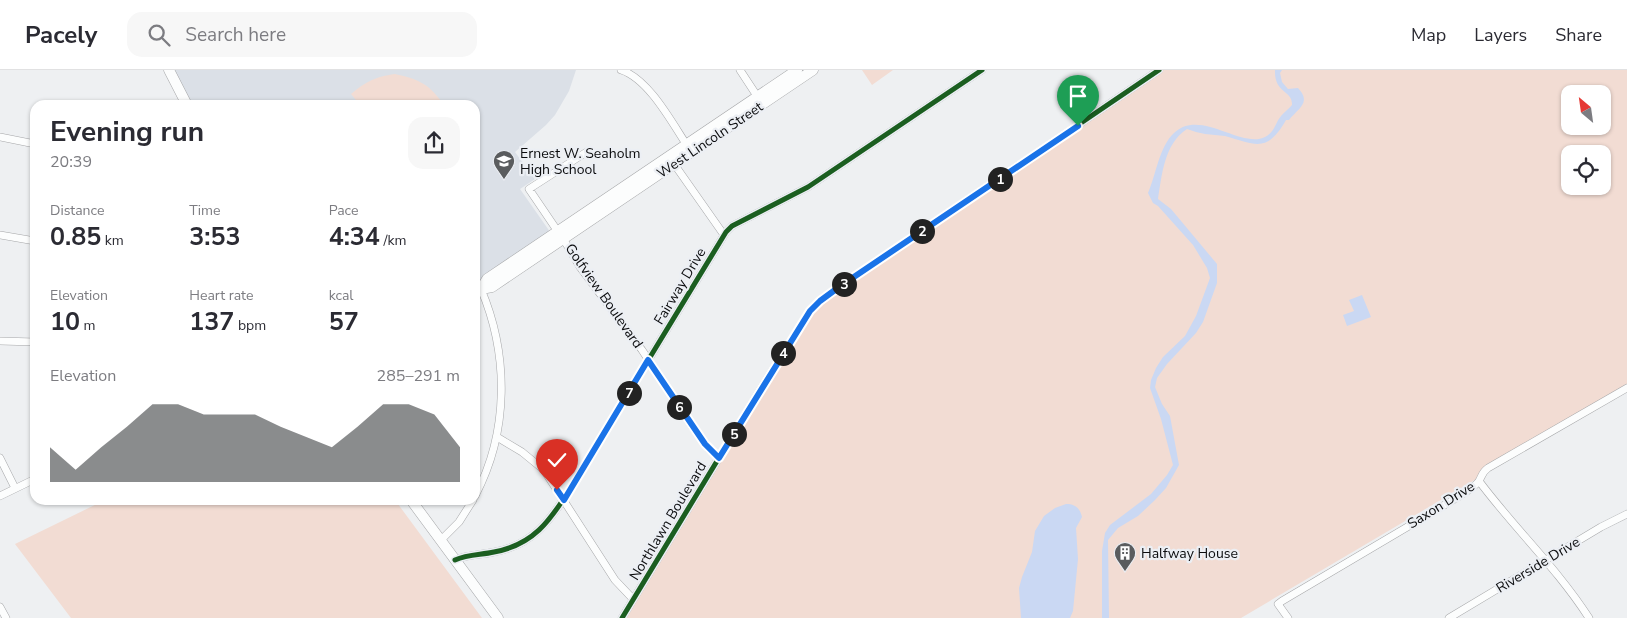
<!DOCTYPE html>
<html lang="en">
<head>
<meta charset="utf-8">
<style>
	:root { --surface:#fff; --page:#f7f7f7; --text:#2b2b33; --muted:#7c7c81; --line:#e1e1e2; --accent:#5a5c5e }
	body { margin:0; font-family:"Nunito Sans",sans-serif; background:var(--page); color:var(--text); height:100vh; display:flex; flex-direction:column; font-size:19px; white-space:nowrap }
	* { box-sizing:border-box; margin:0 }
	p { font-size:16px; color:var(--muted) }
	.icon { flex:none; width:28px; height:28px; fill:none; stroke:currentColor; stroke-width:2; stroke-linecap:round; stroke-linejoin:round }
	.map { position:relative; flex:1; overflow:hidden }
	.details { position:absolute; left:30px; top:30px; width:450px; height:405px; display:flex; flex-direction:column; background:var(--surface); border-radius:15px; box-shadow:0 1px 4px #0004 }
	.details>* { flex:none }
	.needle { width:32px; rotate:331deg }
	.buttons { position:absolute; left:1561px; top:15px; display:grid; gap:10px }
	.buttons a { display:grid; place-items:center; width:50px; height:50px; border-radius:10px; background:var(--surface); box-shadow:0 1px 4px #0004; font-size:25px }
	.pin { position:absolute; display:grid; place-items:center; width:42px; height:42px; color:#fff; margin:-51px -21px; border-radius:50% 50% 50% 0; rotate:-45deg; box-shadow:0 0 5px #0007 }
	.pin .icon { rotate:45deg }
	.km { position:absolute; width:25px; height:25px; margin:-12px; border-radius:50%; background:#222; color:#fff; font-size:14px; line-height:25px; text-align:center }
	.round { display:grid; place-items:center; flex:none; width:52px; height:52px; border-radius:15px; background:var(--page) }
	.summary { display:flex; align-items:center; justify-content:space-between; height:85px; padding:0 20px }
	h1 { font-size:28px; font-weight:700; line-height:38px }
	.metrics { display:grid; grid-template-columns:repeat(3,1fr); gap:8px; height:85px; padding:5px 20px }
	.metrics div { display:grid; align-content:center }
	.metrics b { font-size:25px; font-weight:700 }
	.metrics small { font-size:14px; font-weight:400 }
	.metrics p { font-size:14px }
	.chart { height:140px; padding:10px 20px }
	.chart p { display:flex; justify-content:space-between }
	.chart svg { width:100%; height:90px; margin-top:5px; fill:var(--accent); opacity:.7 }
	header { display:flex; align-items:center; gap:30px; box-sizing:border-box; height:70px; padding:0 25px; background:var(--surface); border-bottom:1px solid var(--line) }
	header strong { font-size:24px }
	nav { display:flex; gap:28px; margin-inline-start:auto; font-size:18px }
	.search { width:350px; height:45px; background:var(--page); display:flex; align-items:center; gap:12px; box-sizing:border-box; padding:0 18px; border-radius:15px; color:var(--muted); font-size:19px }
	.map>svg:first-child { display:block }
	.built { fill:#dbe0e7 }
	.green { fill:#f2dcd3; fill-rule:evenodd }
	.water { fill:#cad8f3 }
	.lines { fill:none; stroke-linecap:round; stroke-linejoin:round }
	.street-casing { stroke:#a5a6a8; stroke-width:8 }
	.secondary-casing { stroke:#a5a6a8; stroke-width:11 }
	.street { stroke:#fcfdfd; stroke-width:7 }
	.secondary { stroke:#fcfdfd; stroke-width:10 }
	.cycleway-casing { stroke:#eceff4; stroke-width:8 }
	.cycleway { stroke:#1b5e20; stroke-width:5 }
	.route-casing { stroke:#fff; stroke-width:10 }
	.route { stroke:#1a73e8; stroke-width:6 }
	.labels { text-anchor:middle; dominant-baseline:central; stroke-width:4.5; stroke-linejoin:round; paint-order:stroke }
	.street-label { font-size:14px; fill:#0b0c0e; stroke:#eceff4 }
	.poi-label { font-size:14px; fill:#0b0c0e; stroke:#eceff4; text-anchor:start }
</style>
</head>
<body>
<header>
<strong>Pacely</strong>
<div class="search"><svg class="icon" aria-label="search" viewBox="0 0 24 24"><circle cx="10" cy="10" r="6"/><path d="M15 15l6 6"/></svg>Search here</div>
<nav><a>Map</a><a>Layers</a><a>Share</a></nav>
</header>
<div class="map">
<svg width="1627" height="548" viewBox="0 0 1627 548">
	<rect width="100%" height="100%" fill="#eef0f2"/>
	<path class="built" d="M168,0H576L569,21L555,45L546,55L515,82L535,109L520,119L555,169L475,223V35H186Z"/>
	<path class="green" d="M862,0H893L872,15Z
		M1155,0H1627V320L1241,548H621L811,236ZM1570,24H1602V56H1570ZM1570,84H1602V116H1570Z
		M395,4C417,9 428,13 441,31L437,35H360L351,24C367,11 375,7 395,4Z
		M105,430H395L482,548H71L15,474Z"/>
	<path class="water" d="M1275,0H1282L1280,3L1282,12L1288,19L1298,18C1312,33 1298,38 1289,50H1286C1267,83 1257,75 1225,66C1218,65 1212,65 1205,64C1199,63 1193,61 1187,59C1164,74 1162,105 1158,129L1171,139L1217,194V213L1203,252L1196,263L1167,294L1157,308L1155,317L1162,334L1170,346L1179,395L1166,418L1155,430L1138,446L1118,458L1108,470L1109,548H1102V481L1105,463L1110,455L1151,424L1167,405L1173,395L1161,349L1150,318L1151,310L1156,298L1163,287L1185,266L1196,246L1210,208L1207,198L1193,175L1158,136L1153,133L1148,123C1156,105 1159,77 1174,63C1200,38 1241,79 1265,67C1275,62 1275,53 1281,46C1284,42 1289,39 1292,35C1293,20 1274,24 1275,0Z
		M1362,225L1371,247L1347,256L1343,245L1354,241L1349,230Z
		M1066,434C1075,434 1080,438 1082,447L1076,458L1078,489L1073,541L1070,548H1021L1019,518L1022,507L1032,482L1035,461L1044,446L1055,438Z"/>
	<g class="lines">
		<g class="street-casing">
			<path id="street" d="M621,0C649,9 672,53 688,77
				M740,0L759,29
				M0,67L35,74
				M588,81L529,119L567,175L580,197L642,280L692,356L709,379L719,388
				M672,91L724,165
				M0,165L35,171
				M0,271L35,272
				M497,367L522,382L544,400L615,510L633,529
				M0,388L15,418
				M1479,411C1514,458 1557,498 1589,548
				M0,426L35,409
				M475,426C509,362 509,285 481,219
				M441,470L459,452L473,430
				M455,490C468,484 481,485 494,482C533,475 550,451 570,419L726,162L732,156L808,117L982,0
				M0,537L6,548
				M622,548L760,320L810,241L820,231L839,217L1159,0
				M1288,548L1278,534L1282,531L1458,427C1465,422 1474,418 1479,411C1482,406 1482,402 1488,398L1627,318
				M1449,548L1601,457L1627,444"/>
		</g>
		<g class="secondary-casing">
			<path id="secondary" d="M169,0L187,35
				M481,219L487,209L797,0
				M475,223L481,219L492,217L813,0
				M411,430L498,548"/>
		</g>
		<use href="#street" class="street"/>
		<use href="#secondary" class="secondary"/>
		<g class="cycleway-casing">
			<path id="cycleway" d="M455,490C468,484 481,485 494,482C533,475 550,451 570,419L726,162L732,156L808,117L982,0
				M622,548L760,320L810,241L820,231L839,217L1159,0"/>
		</g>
		<use href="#cycleway" class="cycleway"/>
	</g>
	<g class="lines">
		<g class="route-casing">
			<path id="route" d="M557,420L564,430L648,290L705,374L719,388L810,241L820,231L839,217L1078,56"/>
		</g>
		<use href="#route" class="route"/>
	</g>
	<defs>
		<g id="school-pin" transform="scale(1.125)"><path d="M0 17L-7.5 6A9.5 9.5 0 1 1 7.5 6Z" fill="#5a5c5e" stroke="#eceff4"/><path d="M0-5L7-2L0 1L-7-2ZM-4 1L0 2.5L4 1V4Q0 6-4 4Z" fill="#fff"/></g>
		<g id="building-pin" transform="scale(1.125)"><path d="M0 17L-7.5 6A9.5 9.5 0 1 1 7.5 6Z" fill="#5a5c5e" stroke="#eceff4"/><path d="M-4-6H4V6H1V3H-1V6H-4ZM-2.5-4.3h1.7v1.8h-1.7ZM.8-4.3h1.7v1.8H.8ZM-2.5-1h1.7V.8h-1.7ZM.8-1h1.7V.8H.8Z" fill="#fff"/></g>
	</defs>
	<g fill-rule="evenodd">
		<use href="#school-pin" x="504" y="91"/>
		<use href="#building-pin" x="1125" y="483"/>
	</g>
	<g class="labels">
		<g class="street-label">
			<text transform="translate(710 70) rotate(-34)">West Lincoln Street</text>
			<text transform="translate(680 216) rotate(-59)">Fairway Drive</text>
			<text transform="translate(604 226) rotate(55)">Golfview Boulevard</text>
			<text transform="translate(1441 435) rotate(-32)">Saxon Drive</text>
			<text transform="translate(668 451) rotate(-59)">Northlawn Boulevard</text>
			<text transform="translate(1538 495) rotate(-31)">Riverside Drive</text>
		</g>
		<g class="poi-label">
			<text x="520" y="83">Ernest W. Seaholm<tspan x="520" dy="16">High School</tspan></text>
			<text x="1141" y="483">Halfway House</text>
		</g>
	</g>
</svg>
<div class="buttons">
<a><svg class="needle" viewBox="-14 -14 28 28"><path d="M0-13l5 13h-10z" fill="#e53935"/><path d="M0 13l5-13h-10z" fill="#7c7c81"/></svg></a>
<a><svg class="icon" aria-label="locate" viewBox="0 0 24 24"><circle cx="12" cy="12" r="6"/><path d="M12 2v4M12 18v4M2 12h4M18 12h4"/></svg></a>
</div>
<div class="pin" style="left:1078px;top:56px;background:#1e9e55"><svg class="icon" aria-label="arrive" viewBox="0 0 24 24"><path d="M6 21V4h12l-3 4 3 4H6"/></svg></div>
<div class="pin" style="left:557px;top:420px;background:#d93025"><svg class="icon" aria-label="check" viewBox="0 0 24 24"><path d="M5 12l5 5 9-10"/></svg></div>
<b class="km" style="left:1000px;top:109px">1</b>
<b class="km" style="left:922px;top:161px">2</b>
<b class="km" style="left:844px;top:214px">3</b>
<b class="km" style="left:783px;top:283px">4</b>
<b class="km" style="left:734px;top:364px">5</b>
<b class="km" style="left:679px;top:337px">6</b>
<b class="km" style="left:629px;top:323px">7</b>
<section class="details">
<div class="summary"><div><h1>Evening run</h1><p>20:39</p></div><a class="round"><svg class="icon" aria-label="share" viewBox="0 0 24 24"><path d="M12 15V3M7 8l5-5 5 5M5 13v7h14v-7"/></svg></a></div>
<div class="metrics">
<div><p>Distance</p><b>0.85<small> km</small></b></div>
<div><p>Time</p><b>3:53</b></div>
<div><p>Pace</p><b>4:34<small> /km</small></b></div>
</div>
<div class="metrics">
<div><p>Elevation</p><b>10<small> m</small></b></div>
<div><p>Heart rate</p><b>137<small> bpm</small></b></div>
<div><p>kcal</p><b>57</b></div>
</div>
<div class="chart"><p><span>Elevation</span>285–291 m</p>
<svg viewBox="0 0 160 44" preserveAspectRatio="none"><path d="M0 44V27L10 38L20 27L30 17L40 6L50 6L60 11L70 11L80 11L90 17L100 22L110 27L120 17L130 6L140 6L150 11L160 27V44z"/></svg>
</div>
</section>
</div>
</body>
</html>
